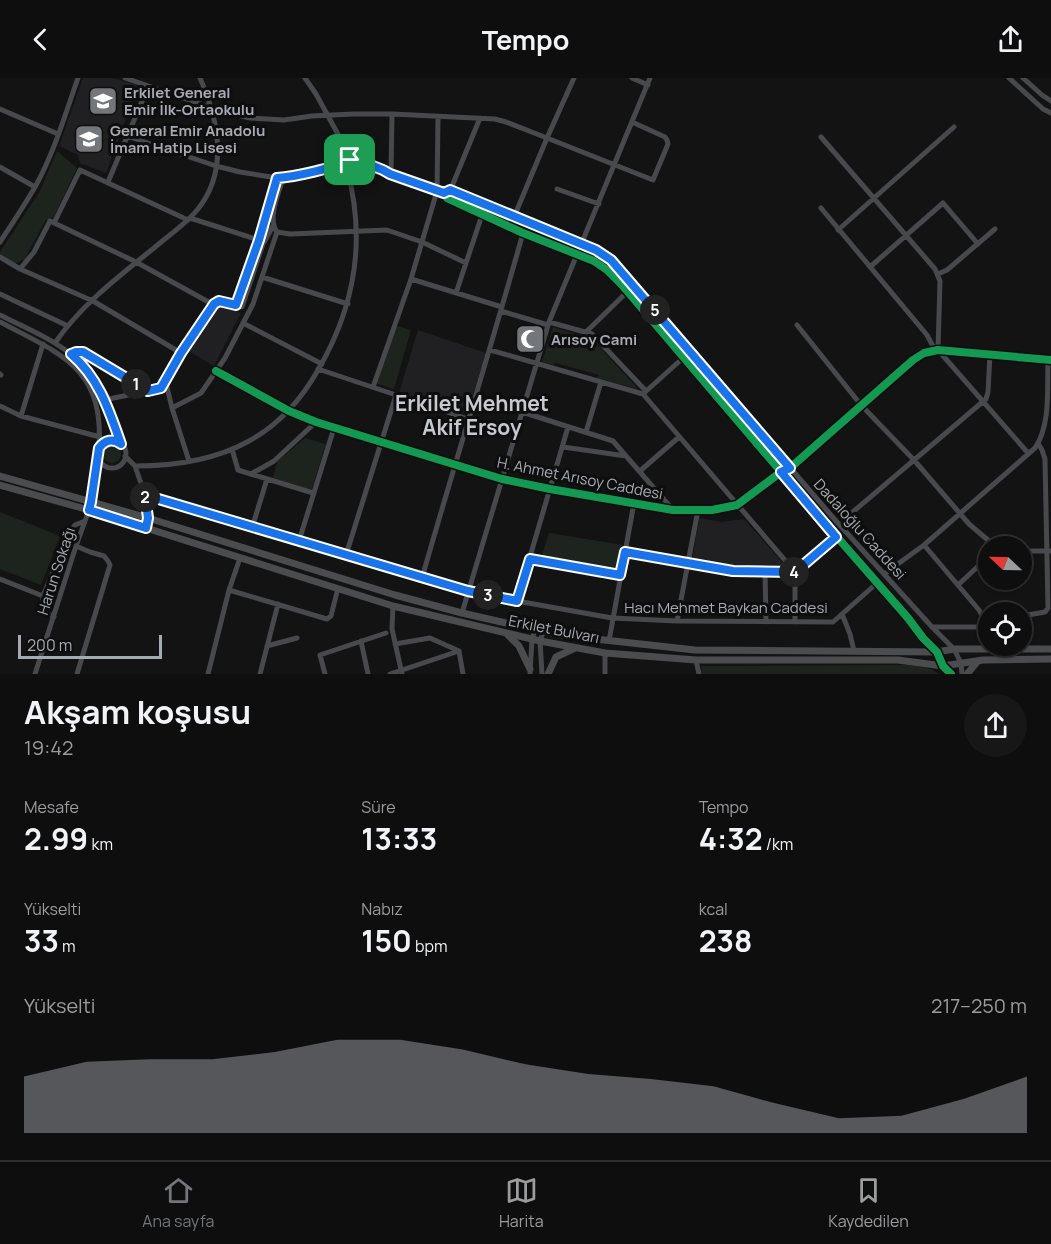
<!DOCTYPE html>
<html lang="tr">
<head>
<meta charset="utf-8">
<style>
	:root { --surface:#0e0e0f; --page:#171718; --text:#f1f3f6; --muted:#9b9c9e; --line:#2e2e2f; --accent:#73767b }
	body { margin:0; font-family:Manrope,sans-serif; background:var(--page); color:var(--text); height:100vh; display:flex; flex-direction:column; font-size:22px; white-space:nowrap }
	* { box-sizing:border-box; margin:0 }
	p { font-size:20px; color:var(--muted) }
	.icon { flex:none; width:33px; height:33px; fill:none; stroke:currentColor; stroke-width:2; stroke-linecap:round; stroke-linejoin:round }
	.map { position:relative; height:596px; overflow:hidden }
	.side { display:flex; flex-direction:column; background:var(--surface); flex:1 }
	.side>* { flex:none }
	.needle { width:39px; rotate:292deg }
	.buttons { position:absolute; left:978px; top:458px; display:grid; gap:12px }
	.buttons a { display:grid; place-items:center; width:54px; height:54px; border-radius:50%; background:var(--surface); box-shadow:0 2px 4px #0004,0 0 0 2px var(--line); font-size:30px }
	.scale { position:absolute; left:18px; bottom:15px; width:144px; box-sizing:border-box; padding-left:6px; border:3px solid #a6abb3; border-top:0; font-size:16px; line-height:21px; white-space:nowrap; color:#a6abb3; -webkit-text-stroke:4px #0e0e0f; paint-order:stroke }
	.pin { position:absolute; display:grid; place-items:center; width:51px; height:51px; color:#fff; margin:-26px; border-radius:12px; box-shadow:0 3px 9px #0006 }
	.km { position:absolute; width:30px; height:30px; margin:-15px; border-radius:50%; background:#222; color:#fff; font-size:16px; line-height:30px; text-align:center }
	.round { display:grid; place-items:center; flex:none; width:63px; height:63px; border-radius:32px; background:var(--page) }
	.head { display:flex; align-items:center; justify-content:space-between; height:102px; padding:0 24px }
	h1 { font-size:33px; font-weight:700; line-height:45px }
	.stats { display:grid; grid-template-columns:repeat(3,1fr); gap:9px; height:102px; padding:6px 24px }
	.stats div { display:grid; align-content:center }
	.stats b { font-size:30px; font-weight:700 }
	.stats small { font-size:16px; font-weight:400 }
	.stats p { font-size:16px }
	.chart { height:168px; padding:12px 24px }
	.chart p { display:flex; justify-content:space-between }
	.chart svg { width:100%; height:108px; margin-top:6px; fill:var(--accent); opacity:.7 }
	header { display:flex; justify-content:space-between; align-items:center; height:78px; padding:0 24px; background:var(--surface); font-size:27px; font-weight:700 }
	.menu { display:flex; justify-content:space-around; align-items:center; height:84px; border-top:2px solid var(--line); background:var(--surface); font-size:16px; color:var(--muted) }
	.menu a { display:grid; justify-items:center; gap:3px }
	.menu .current { color:var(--accent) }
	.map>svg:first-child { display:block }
	.built { fill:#202022 }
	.green { fill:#1d241e }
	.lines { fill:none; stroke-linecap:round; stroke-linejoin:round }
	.minor { stroke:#48494c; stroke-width:5 }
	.major { stroke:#4b4c4e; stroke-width:7 }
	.cycleway-casing { stroke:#0e0e0f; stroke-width:11 }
	.cycleway { stroke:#139951; stroke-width:8 }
	.route-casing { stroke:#fff; stroke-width:12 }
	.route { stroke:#1a73e8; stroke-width:8 }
	.labels { text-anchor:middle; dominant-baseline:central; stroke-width:6; stroke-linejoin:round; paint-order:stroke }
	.poi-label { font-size:15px; font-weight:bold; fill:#a6abb3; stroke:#0e0e0f; text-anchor:start }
	.street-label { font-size:15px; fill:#a6abb3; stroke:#0e0e0f }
	.district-label { font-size:21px; font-weight:bold; fill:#c6c9d0; stroke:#0e0e0f }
</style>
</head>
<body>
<header><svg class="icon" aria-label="back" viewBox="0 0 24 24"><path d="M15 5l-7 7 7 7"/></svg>Tempo<svg class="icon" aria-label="share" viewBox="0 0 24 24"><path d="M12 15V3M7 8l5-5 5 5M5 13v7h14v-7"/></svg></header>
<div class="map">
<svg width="1051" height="596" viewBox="0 0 1051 596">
	<rect width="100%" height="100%" fill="#131314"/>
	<path class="built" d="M83,0H112L135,6L137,9L106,95L80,85L78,77L59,68Z
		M216,225L241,235L214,288L188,273Z
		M418,252L486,275L467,336L399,315Z
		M699,440L721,444L744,441L784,486L782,490H731L692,483Z"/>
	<path class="green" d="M57,73L77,90L54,139L45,143L25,181L14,186L0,177V174L40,113Z
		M393,247L411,252L394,311L375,305Z
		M553,249L592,261L638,311L597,300L599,297L556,285L553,287L542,284Z
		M305,360L326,366L311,413L273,400L277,384Z
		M103 376a9 9 0 1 1 18 0a9 9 0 1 1-18 0Z
		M0,434L60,458L41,507L0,491Z
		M549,455L623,467L619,491L542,477Z
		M906,587C917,588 930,588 938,596H702L701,588Z"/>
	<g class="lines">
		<path class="minor" d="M125,0L221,33L250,40L284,42L312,38L353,36H392L391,96
			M305,0L316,16L352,82
			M632,0L648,7
			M1009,0L1043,31L1051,35
			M1023,0L1042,17L1051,23
			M0,31L58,56
			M392,36L495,41L506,44L547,60L574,0
			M127,58L216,88L240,94L271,99H289L346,85
			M821,59L935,191L940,203L938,272L1028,375
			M340,62L343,77L346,84
			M354,83H358L383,92L391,96L444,115L447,120L523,155L594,183L607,192L622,207L823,443L908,540L923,560L937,574L943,588L951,596
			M0,89L35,109
			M329,90H347
			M354,91L370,92L382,95
			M108,104L148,9
			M557,111L599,126
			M450,113L480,40
			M444,115L450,113L595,172L605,178L616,187L836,443L932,549L954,571L961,585L962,596
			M821,130L927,257L935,272
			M514,139L547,60L653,102L668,66L667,62L665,59L632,44
			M190,140L259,162
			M54,145L80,92L188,142
			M838,152L954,49
			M277,154L290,156L387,152L422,164L466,185
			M0,164C12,146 24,128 35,109C54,75 65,37 78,0
			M0,179L20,191L93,223L181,275
			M870,189L943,125L978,166
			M20,191L34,174L50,143L136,184L214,227L181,275L161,310
			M938,196L947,192L995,151
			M262,199L348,226
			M411,201L502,229
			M456,215L482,137
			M0,216L68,248
			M214,227L219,223L240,228
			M236,227L259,162L277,100
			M242,229L263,166L273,148
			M501,233L548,247
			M0,237C31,253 67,266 89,294C104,315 112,342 121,366
			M0,244C62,277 104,289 99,370
			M549,244L592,256L646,313
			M243,245L322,286
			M797,247L861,327L914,382L969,446L995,468
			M586,254L627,214
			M55,265C80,228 119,198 154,170C169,157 186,146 198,131C229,92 218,41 200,0
			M490,272L643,316L795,494V544
			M71,276L76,274H83L148,313
			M318,291L468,341
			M216,293L289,333L316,344L502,401L550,411L673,432H712L737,427L781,394L790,390L913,282L924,275L938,272L1051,282
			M0,296L1,297
			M373,309L411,201L437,113L438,39
			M644,315L683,280
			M104,322L167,309L172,330L189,383
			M0,328L21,338L100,359
			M172,330L201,315L225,280L253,226L277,154C267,140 279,115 283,100
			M522,334L613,363L673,432
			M21,338L43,266
			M586,354L601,304
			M98 376a14 14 0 1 1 28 0a14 14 0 1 1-28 0Z
			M563,369L626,378
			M232,371L238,392L313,415
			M125,378L135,388L145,417L148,440
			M135,388C174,388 215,382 249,363C280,346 301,322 318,292C355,229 366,161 347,91
			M640,393L679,359
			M251,396L274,383L316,344
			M827,415L892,490
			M145,417L468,513L517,523L612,540L677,543L833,544L877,505
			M91,424L98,379
			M848,438L986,321L988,314L990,276
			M252,450L267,401
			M299,463L334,350
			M924,467L979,532L986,544L977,549H932
			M76,468L90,474L104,478L108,483L110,487L77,596
			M1022,473H1051
			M625,474L733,493L795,494L836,459
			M346,477L396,317
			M530,481L620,497
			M765,494L766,544
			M884,496L924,467L1035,370C1051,347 1047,309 1048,282
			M422,500C455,384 491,270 523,155
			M0,501L43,518C42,529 44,534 54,539
			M958,507L988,479
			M229,512L327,541L331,538L338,510
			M43,518L70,453L75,447L85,443
			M517,523L568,349
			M393,528L392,551L402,596
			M462,535L549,244L650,0
			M842,536L850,556L854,573
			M1022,538L1045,534L1048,530L1045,381L1042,372L1038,365
			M677,543L698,432
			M361,563L368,596
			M609,563L634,425
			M395,566L430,560L459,573
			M267,568L297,560
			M459,573L463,596
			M605,575V596
			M696,582L699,596
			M35,596L76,468L89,432
			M208,596L229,512L240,480
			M260,596L278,526
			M325,596L320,577L386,555
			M390,596L459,573
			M530,596L532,561L535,552
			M542,596L540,563L543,554"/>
		<path class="major" d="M0,398L148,440L395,517L462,535L559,557L695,572L937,574L954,571H1051
			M0,407L89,432L393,528L540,563L605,575L696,582H898L943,588L983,582L1051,581
			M508,557L519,568L530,591
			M548,596L556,579L575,570
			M967,596L978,583"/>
		<g class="cycleway-casing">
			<path id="cycleway" d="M354,83H358L383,92L391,96L444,115L447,120L523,155L594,183L607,192L622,207L823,443L908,540L923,560L937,574L943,588L951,596
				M216,293L289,333L316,344L502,401L550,411L673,432H712L737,427L781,394L790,390L913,282L924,275L938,272L1051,282"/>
		</g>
		<use href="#cycleway" class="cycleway"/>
	</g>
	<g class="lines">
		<g class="route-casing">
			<path id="route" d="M349,82H358L383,92L390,96L444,115L450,112L596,172L611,182L790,390L781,394L836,459L795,494L733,493L625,474L620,497L530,481L517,523L468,513L145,417L148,440L146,450L89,432L91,424L99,370C105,362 113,360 121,366C109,332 99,300 71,276L76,274H83L148,313L161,310L181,275L214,226L219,223L236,227L259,162L277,100C294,99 335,90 349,82Z"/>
		</g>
		<use href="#route" class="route"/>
	</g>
	<defs>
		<g id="school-square" transform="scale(1.5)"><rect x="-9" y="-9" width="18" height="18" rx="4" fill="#73767b" stroke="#0e0e0f"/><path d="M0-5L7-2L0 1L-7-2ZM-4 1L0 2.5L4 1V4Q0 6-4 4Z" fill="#fff"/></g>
		<g id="mosque-square" transform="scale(1.5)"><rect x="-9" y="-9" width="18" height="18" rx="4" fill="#73767b" stroke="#0e0e0f"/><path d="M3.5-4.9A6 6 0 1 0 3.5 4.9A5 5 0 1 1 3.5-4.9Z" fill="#fff"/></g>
	</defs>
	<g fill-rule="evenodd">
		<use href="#school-square" x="103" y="23"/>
		<use href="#school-square" x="89" y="61"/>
		<use href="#mosque-square" x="530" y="261"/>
	</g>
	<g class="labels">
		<g class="poi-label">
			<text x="124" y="14">Erkilet General<tspan x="124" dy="17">Emir İlk-Ortaokulu</tspan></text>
			<text x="110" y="52">General Emir Anadolu<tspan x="110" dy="17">İmam Hatip Lisesi</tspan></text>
			<text x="551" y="261">Arısoy Cami</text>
		</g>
		<g class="street-label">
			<text transform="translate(580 400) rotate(11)">H. Ahmet Arısoy Caddesi</text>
			<text transform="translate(860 451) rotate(48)">Dadaloğlu Caddesi</text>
			<text transform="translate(56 493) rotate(-72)">Harun Sokağı</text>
			<text x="726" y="529">Hacı Mehmet Baykan Caddesi</text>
			<text transform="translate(554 551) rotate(11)">Erkilet Bulvarı</text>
		</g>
		<g class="district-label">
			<text x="472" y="325">Erkilet Mehmet<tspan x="472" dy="24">Akif Ersoy</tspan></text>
		</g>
	</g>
</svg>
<div class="buttons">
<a><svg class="needle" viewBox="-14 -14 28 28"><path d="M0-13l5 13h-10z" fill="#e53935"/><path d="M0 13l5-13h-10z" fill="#9b9c9e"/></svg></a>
<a><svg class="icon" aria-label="locate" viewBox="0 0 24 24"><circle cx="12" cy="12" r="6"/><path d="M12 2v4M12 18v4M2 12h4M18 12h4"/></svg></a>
</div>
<div class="scale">200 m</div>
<div class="pin" style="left:350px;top:82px;background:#1e9e55"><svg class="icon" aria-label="arrive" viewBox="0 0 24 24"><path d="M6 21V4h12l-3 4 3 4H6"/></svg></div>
<b class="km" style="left:136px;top:306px">1</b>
<b class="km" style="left:145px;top:419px">2</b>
<b class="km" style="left:488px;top:517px">3</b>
<b class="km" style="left:794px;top:494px">4</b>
<b class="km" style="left:655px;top:232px">5</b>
</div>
<section class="side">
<div class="head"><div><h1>Akşam koşusu</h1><p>19:42</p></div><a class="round"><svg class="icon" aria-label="share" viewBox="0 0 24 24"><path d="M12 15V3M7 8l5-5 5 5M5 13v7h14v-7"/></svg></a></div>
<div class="stats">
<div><p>Mesafe</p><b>2.99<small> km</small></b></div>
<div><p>Süre</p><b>13:33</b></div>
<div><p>Tempo</p><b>4:32<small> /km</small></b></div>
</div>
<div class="stats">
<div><p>Yükselti</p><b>33<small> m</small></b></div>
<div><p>Nabız</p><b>150<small> bpm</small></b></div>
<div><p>kcal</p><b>238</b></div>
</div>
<div class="chart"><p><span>Yükselti</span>217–250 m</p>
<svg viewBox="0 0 160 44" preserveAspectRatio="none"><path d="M0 44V21L10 15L20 14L30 14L40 11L50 6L60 6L70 10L80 16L90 20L100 22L110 25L120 32L130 38L140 37L150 30L160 21V44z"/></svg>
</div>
</section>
<nav class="menu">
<a class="current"><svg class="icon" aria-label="home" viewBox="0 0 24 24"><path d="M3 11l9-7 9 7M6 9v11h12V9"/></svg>Ana sayfa</a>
<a><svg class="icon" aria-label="map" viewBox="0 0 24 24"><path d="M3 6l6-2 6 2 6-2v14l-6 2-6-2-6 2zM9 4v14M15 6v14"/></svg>Harita</a>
<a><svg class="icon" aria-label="saved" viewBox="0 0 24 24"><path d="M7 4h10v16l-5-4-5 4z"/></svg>Kaydedilen</a>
</nav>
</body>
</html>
